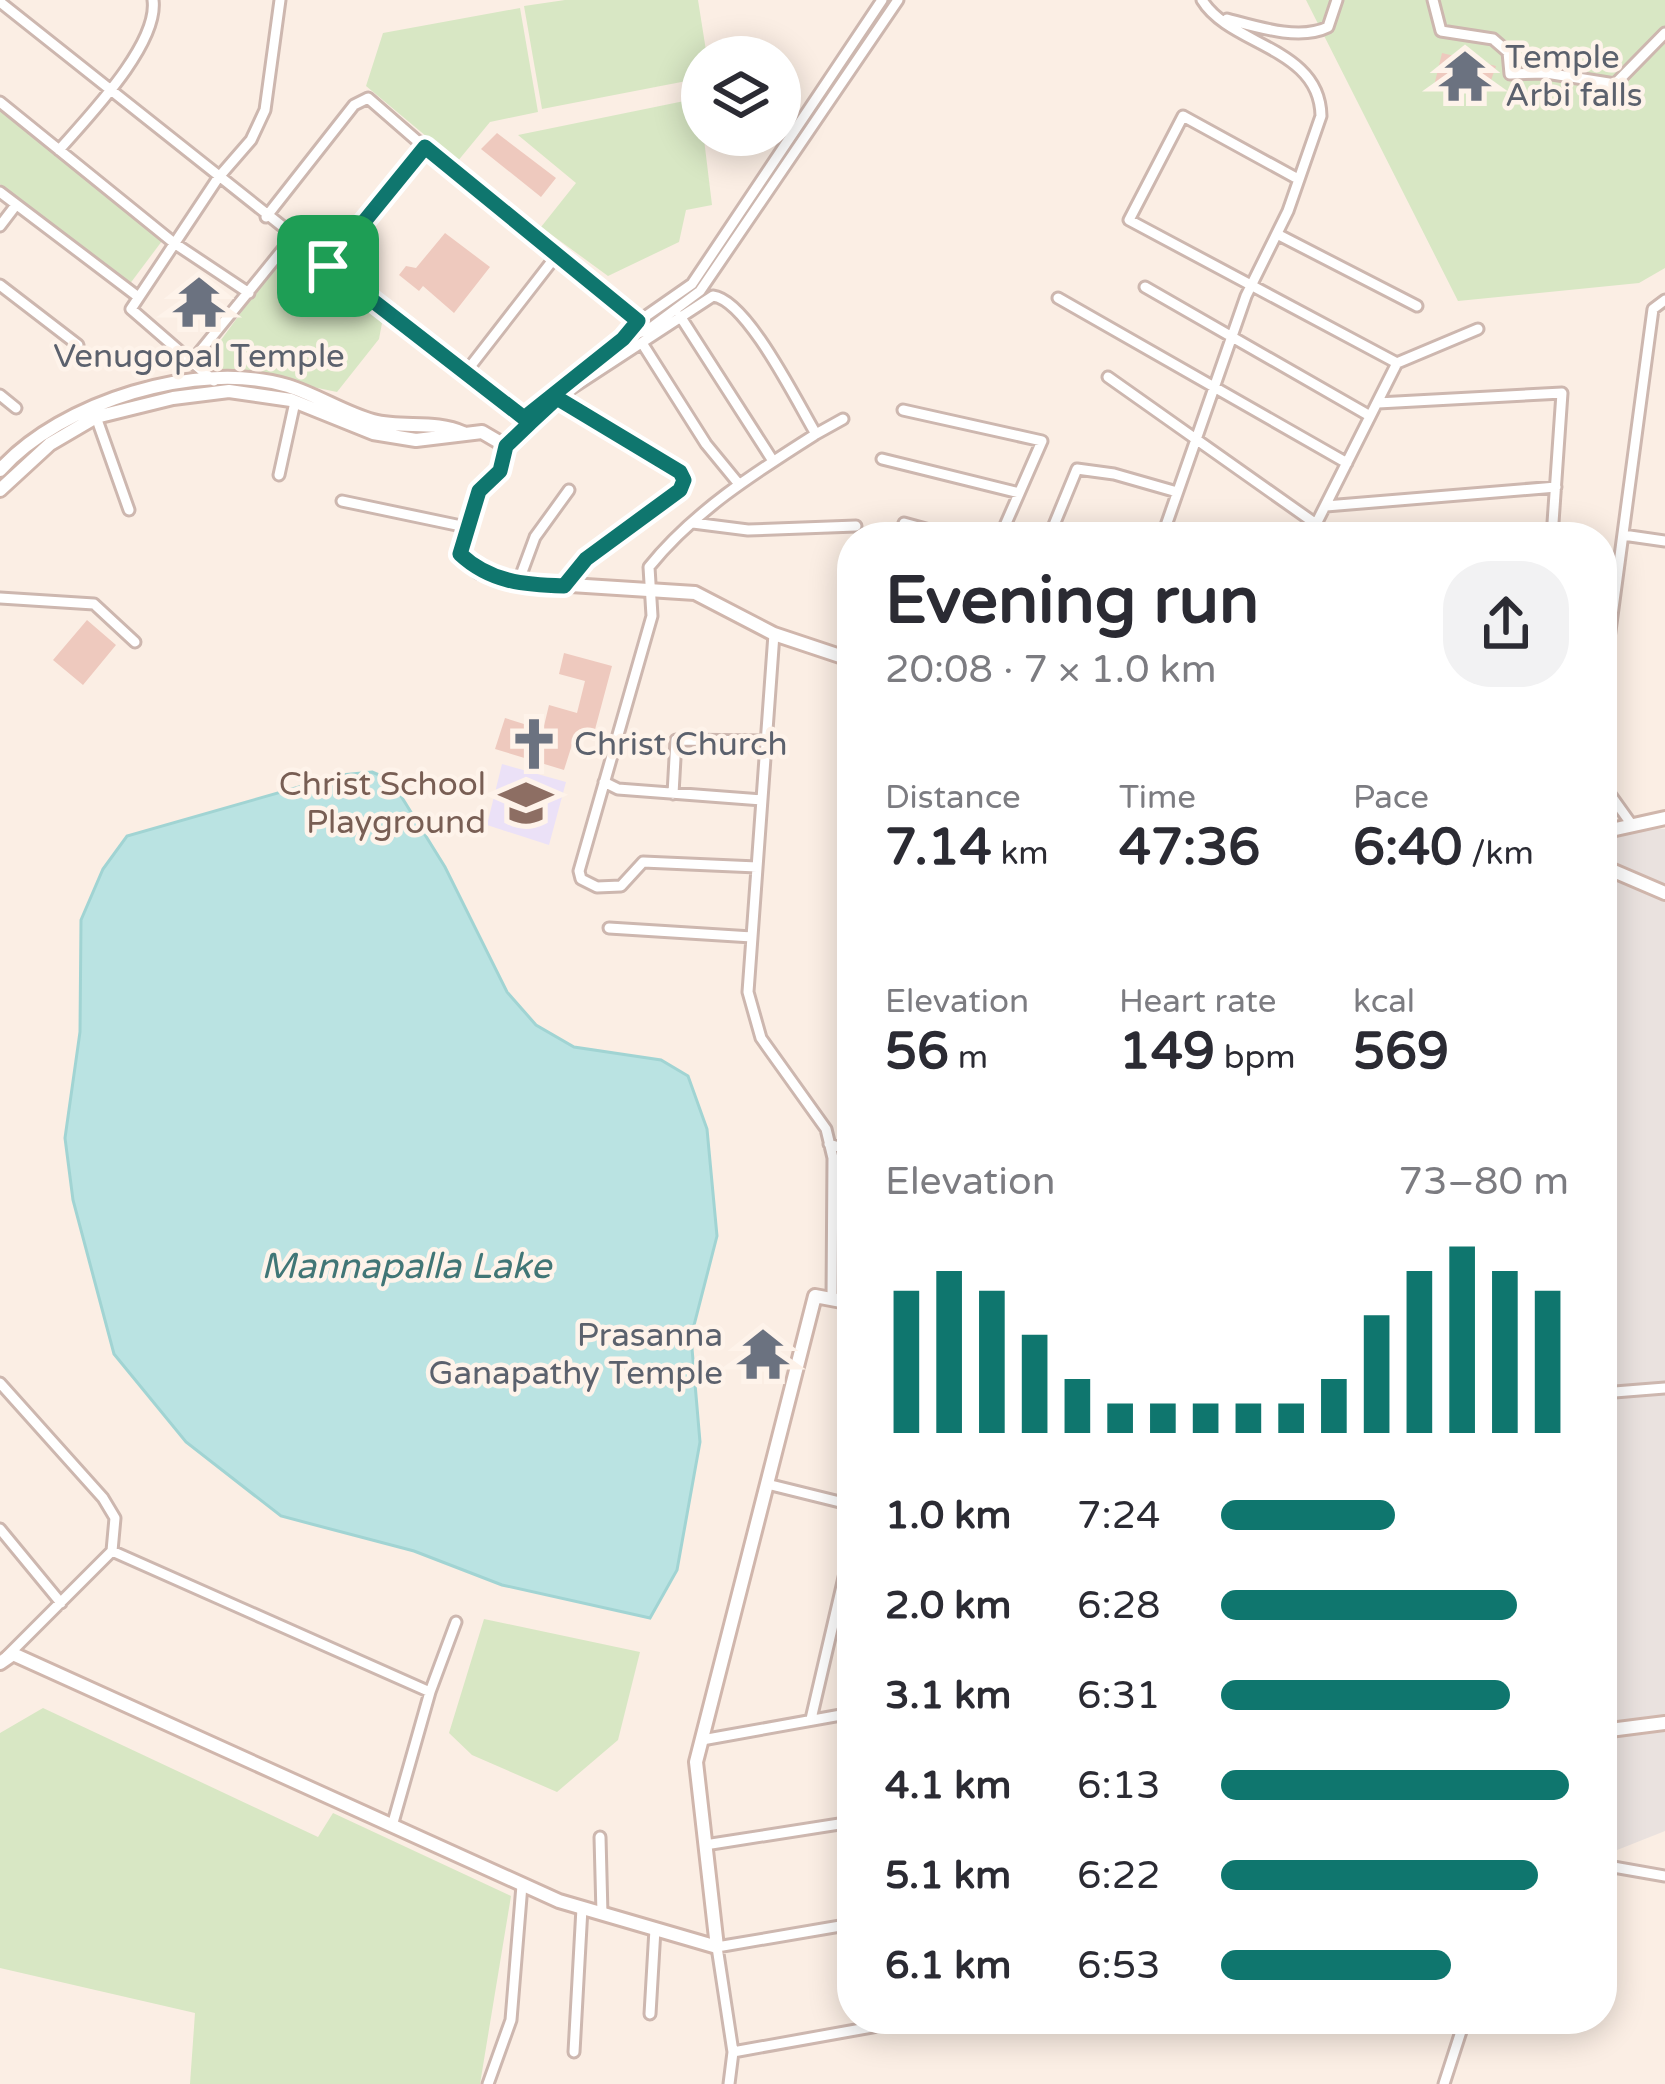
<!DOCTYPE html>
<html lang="en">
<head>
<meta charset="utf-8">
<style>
	:root { --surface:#fff; --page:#f2f2f3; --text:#2b2b33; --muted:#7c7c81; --accent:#0f766e }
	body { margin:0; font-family:"Varela Round",sans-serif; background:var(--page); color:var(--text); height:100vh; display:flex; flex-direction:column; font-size:45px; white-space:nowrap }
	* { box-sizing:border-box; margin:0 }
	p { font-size:39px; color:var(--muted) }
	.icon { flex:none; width:66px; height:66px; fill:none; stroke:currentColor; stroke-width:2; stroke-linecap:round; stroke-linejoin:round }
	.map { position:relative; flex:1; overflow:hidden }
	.drawer { position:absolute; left:837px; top:522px; width:780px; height:1512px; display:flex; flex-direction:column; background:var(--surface); border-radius:48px; box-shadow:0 6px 30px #0003 }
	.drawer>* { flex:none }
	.tools { position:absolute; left:681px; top:36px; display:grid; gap:24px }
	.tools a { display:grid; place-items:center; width:120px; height:120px; border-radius:50%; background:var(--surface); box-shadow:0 6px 30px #0003; font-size:60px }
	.pin { position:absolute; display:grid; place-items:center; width:102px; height:102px; color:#fff; margin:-51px; border-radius:24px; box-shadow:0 6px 18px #0006 }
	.round { display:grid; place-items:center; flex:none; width:126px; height:126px; border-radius:48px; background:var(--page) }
	.summary { display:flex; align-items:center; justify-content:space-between; height:204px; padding:0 48px }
	h1 { font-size:66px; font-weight:700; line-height:90px }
	.figures { display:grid; grid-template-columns:repeat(3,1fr); gap:18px; height:204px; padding:12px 48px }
	.figures div { display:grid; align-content:center }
	.figures b { font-size:51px; font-weight:700 }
	.figures small { font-size:33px; font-weight:400 }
	.figures p { font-size:33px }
	.chart { height:336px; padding:24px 48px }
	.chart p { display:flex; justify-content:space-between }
	.chart svg { width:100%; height:216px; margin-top:12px; stroke:var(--accent); stroke-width:6 }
	ul { padding:0 48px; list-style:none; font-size:39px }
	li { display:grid; grid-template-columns:192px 144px 1fr; align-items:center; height:90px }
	li i { height:30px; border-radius:15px; background:var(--accent) }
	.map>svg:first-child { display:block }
	.industrial { fill:#eae2df }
	.education { fill:#ebe1f7 }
	.green { fill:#d8e7c4 }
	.water { fill:#bae3e2; stroke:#a1d4d3; stroke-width:3 }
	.building { fill:#eec9be }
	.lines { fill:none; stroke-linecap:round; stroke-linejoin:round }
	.street-casing { stroke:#cdb7af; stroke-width:15 }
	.secondary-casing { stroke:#d0b6ac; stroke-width:18 }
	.street { stroke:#fff; stroke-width:9 }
	.secondary { stroke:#fff; stroke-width:12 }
	.route-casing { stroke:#fff; stroke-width:24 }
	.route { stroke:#0f766e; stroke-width:15 }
	.labels { text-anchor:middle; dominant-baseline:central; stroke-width:9; stroke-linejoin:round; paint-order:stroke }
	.worship-label { font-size:33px; fill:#5b616d; stroke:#fef3ea; text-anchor:start }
	.education-label { font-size:33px; fill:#785e54; stroke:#fef3ea; text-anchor:end }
	.water-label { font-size:36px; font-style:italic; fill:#417676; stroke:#fef3ea }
</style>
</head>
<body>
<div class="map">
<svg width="1665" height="2084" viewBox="0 0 1665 2084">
	<rect width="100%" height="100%" fill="#fbeee4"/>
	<path class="industrial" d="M1602,823L1665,829V1831L1602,1856Z"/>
	<path class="education" d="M502,764L566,782L549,845L487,825Z"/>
	<path class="green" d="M565,0H698L707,57H702V78L542,109L524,6Z
		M1306,0H1665V268L1639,283L1458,301Z
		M520,8L538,112L490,122L457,162L366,86L383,33Z
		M699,98L712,205L686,210L679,242L608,276L541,227L576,183L518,135Z
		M0,109L162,241L129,285L0,184Z
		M291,244L382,323L379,339L337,392L260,376L218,373L205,362Z
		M484,1619L640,1652L618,1740L557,1792L472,1755L449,1733Z
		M43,1708L318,1837L333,1813L511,1896L480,2084H190L195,2013L0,1968V1733Z"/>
	<path class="water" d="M372,772L391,780L445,867L507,992L536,1025L574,1047L661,1060L688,1076L707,1129L717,1236L691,1337L700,1442L677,1570L650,1618L502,1585L414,1551L281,1516L186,1442L114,1354L73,1200L65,1138L80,1032L81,920L103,869L127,836L341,775Z"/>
	<path class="building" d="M1442,53L1496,66L1489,86H1434Z
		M497,133L556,178L541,197L481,149Z
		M445,233L490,267L454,313L423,286L419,291L399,275L406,266L416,268Z
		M87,620L116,645L83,685L53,660Z
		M564,653L612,666L593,737L576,732L564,770L495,749L505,718L543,730L549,705L577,713L585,681L559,674Z"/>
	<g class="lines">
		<g class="street-casing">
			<path id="street" d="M1433,0L1441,31L1493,39L1508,52L1510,74L1546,73L1615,84L1665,33
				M0,2L530,423
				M1227,19C1257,27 1300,41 1328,27L1337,0
				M0,102L174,243L249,293
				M59,150C88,117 159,44 153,0
				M0,192L137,296
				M266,217L354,105L368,98L476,192L639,321
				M0,226L16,205
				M1277,234L1417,306
				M328,266L425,147
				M0,285L78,345
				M1145,287L1370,416
				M1058,298L1347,463
				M680,316L773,461
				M628,337L649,329L700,291L898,0
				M642,343L706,444L738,483
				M193,360L292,238
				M1397,363L1478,329
				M466,372L556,256
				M1108,377L1316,524L1397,363L1129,220L1183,116L1298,179
				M214,381L131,309L218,178L251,140L265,110L280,0
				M561,389L639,321L692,284L882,0
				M0,395L16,408
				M557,398L655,455L684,480L669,502L586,559L564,586
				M1378,403L1562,393L1552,537
				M903,410L1042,441L1000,537
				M95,414L129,510
				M816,434L843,419
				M506,446L557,398L713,296C747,300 797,402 816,434C756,472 694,511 649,567L652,616L579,871L581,879L597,887L621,886L643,862L757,867
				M882,459L1019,493
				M279,475L295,402
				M342,501L466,527
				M1326,506L1556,487
				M693,523L748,530L856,526
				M904,523L955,537
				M1165,529L1196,537
				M1623,535L1665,541
				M1049,537L1077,469L1114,474L1177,492
				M1162,537L1246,296L1288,211L1321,116C1320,47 1230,46 1202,0
				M518,583L535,537L569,490
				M0,598L94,604L135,642
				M774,634L748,992L761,1038L826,1129L833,1158L832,1299
				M1602,691L1653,309L1665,300
				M604,782L618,789L762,800
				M1602,783L1632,825
				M673,794L676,740L767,741
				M609,928L752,937
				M829,1144L852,1151
				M0,1383L103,1498L115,1518L112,1551L7,1656
				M1602,1393L1665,1388
				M767,1484L852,1505
				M0,1529L61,1603
				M112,1551L430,1692L392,1826
				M430,1692L456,1622
				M811,1719L852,1543
				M702,1740L852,1713
				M600,1837L602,1914
				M705,1845L852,1822
				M1602,1865L1665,1876
				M852,1924L717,1947L733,2052L917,2019
				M650,2014L655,1929
				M574,2052L582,1908
				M488,2084L511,2020L522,1885
				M729,2084L733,2052
				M1444,2084L1465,2019"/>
		</g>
		<g class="secondary-casing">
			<path id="secondary" d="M0,470C61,402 198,359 288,386C317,395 344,413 373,421C402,429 436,420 463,433
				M0,490L50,444L96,417L173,398L229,391L291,400L373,433L416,440L482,432L506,446L500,471L479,491L460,553L479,572L508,581L695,593L774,634L852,660
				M1602,832L1665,818
				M1602,866L1665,893
				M0,1663L13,1654L559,1901L717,1947L696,1762L815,1296L852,1303
				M1602,1731L1665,1723"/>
		</g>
		<use href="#street" class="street"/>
		<use href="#secondary" class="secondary"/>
	</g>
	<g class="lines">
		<g class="route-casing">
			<path id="route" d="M328,266L524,418L530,423L506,446L500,471L479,491L460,554C490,582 524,585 564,586L586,559L680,490L684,480L680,472L557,398L530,423L524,418L623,339L638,321L425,147L328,266"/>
		</g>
		<use href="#route" class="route"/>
	</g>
	<defs>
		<g id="temple-bare" transform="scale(4.14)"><path d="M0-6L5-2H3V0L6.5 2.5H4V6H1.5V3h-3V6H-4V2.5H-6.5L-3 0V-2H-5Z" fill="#6b7280" stroke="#fef3ea" stroke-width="2.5" paint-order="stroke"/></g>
		<g id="church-bare" transform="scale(4.14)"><path d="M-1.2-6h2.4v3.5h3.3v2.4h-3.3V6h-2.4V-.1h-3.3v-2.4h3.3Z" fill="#6b7280" stroke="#fef3ea" stroke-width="2.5" paint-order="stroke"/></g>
		<g id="school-bare" transform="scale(4.14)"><path d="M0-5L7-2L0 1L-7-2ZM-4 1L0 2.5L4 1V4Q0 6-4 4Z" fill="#8d6e63" stroke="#fef3ea" stroke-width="2.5" paint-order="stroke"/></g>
	</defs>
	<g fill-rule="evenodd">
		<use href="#temple-bare" x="1465" y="76"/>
		<use href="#temple-bare" x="199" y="302"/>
		<use href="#church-bare" x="534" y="744"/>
		<use href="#school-bare" x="526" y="803"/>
		<use href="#temple-bare" x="763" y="1354"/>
	</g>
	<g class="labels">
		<g class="worship-label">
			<text x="1505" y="57">Temple<tspan x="1505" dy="38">Arbi falls</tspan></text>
			<text x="199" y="356" text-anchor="middle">Venugopal Temple</text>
			<text x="574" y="744">Christ Church</text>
			<text x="723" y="1335" text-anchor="end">Prasanna<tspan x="723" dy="38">Ganapathy Temple</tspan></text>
		</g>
		<g class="education-label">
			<text x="486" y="784">Christ School<tspan x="486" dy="38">Playground</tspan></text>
		</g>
		<g class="water-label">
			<text x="406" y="1266">Mannapalla Lake</text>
		</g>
	</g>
</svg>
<div class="tools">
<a><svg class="icon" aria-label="layers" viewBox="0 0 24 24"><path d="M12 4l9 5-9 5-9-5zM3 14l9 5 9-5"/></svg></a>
</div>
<div class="pin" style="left:328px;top:266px;background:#1e9e55"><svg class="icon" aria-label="arrive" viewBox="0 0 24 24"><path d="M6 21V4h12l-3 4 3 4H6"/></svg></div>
<section class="drawer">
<div class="summary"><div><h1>Evening run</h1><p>20:08 · 7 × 1.0 km</p></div><a class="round"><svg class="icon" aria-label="share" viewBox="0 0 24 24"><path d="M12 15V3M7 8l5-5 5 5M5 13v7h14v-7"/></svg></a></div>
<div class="figures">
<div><p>Distance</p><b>7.14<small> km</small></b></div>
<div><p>Time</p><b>47:36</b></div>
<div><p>Pace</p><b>6:40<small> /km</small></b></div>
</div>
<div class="figures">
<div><p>Elevation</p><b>56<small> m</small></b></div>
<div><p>Heart rate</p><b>149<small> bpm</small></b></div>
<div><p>kcal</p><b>569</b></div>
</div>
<div class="chart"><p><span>Elevation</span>73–80 m</p>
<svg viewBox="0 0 160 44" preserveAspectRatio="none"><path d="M5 44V15M15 44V11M25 44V15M35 44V24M45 44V33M55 44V38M65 44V38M75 44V38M85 44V38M95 44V38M105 44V33M115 44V20M125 44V11M135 44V6M145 44V11M155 44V15"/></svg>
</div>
<ul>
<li><b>1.0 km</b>7:24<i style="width:50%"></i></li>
<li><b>2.0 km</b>6:28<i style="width:85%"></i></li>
<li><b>3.1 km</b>6:31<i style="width:83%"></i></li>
<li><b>4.1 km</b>6:13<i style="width:100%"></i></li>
<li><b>5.1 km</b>6:22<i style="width:91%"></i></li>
<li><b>6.1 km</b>6:53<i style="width:66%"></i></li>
</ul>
</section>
</div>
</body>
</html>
